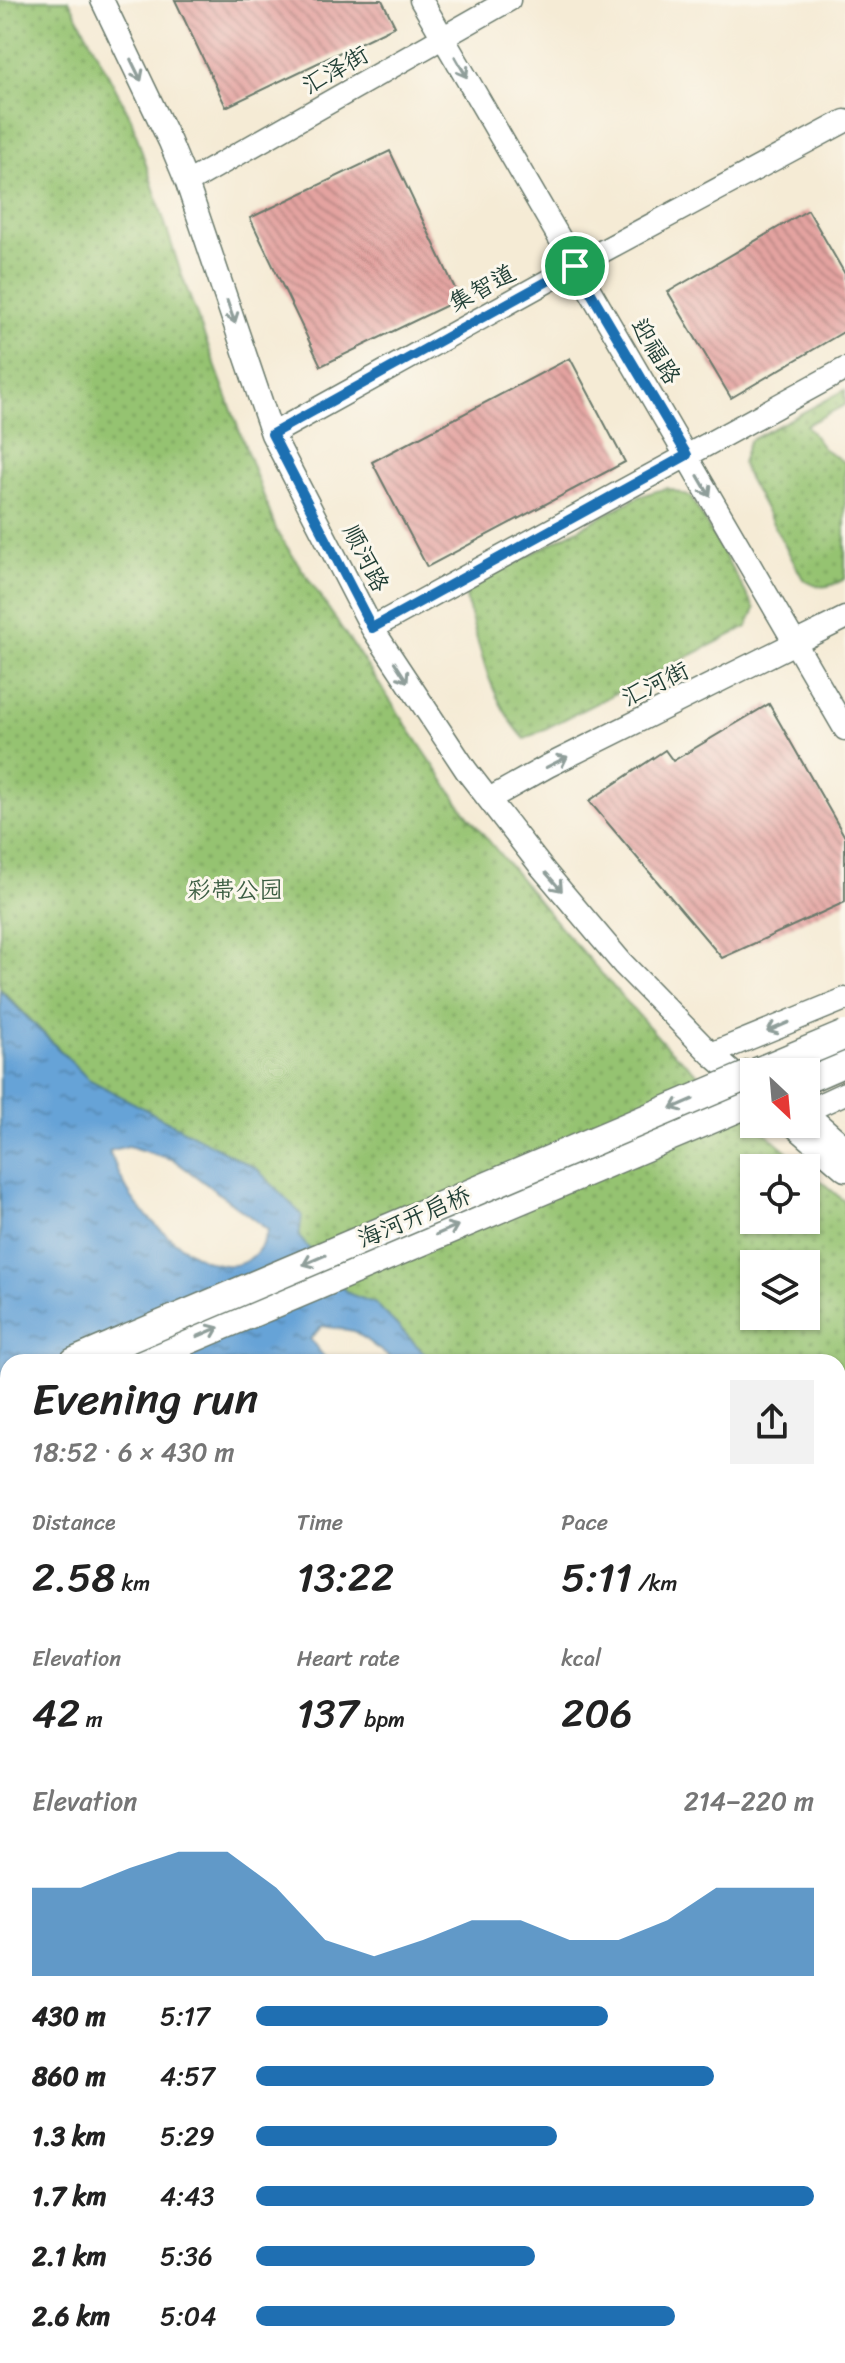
<!DOCTYPE html>
<html lang="en">
<head>
<meta charset="utf-8">
<style>
	:root { --surface:#fff; --page:#f2f2f2; --text:#222; --muted:#767676; --accent:#1f6fb2 }
	body { margin:0; font-family:Sriracha,"LXGW WenKai TC",sans-serif; background:var(--page); color:var(--text); height:100vh; display:flex; flex-direction:column; font-size:30px; white-space:nowrap }
	* { box-sizing:border-box; margin:0 }
	p { font-size:26px; color:var(--muted) }
	.icon { flex:none; width:44px; height:44px; fill:none; stroke:currentColor; stroke-width:2; stroke-linecap:round; stroke-linejoin:round }
	.map { position:relative; flex:1; overflow:hidden }
	.drawer { position:absolute; left:0px; top:1354px; width:846px; height:1010px; display:flex; flex-direction:column; background:var(--surface); border-radius:24px 24px 0 0; box-shadow:0 2px 6px #0004 }
	.drawer>* { flex:none }
	.needle { width:52px; rotate:154deg }
	.buttons { position:absolute; left:740px; top:1058px; display:grid; gap:16px }
	.buttons a { display:grid; place-items:center; width:80px; height:80px; border-radius:0px; background:var(--surface); box-shadow:0 2px 6px #0004; font-size:40px }
	.pin { position:absolute; display:grid; place-items:center; width:68px; height:68px; color:#fff; margin:-34px; border:4px solid #fff; border-radius:50%; box-shadow:0 2px 8px #0007 }
	.round { display:grid; place-items:center; flex:none; width:84px; height:84px; border-radius:0px; background:var(--page) }
	.headline { display:flex; align-items:center; justify-content:space-between; height:136px; padding:0 32px }
	h1 { font-size:44px; font-weight:600; line-height:60px }
	.figures { display:grid; grid-template-columns:repeat(3,1fr); gap:12px; height:136px; padding:8px 32px }
	.figures div { display:grid; align-content:center }
	.figures b { font-size:40px; font-weight:600 }
	.figures small { font-size:22px; font-weight:400 }
	.figures p { font-size:22px }
	.chart { height:224px; padding:16px 32px }
	.chart p { display:flex; justify-content:space-between }
	.chart svg { width:100%; height:144px; margin-top:8px; fill:var(--accent); opacity:.7 }
	ul { padding:0 32px; list-style:none; font-size:26px }
	li { display:grid; grid-template-columns:128px 96px 1fr; align-items:center; height:60px }
	li i { height:20px; border-radius:10px; background:var(--accent) }
	.map>svg:first-child { display:block }
	.grass { fill:url(#grass-dots); stroke:#5a8052; stroke-width:2; fill-rule:evenodd }
	.water { fill:url(#water-ripples); stroke:#427086; stroke-width:2; fill-rule:evenodd }
	.lines { fill:none; stroke-linecap:round; stroke-linejoin:round }
	.ferry { stroke:#345c65; stroke-width:2; stroke-dasharray:10 8; stroke-linecap:butt }
	.building { fill:url(#building-back-hatch) }
	.minor-casing { stroke:#6a7a6c; stroke-width:25 }
	.major-casing { stroke:#6a7a6c; stroke-width:31 }
	.minor { stroke:#fff; stroke-width:22 }
	.major { stroke:#fff; stroke-width:28 }
	.major-bridge-casing { stroke:#6a7a6c; stroke-width:31; stroke-linecap:butt }
	.major-bridge { stroke:#fff; stroke-width:28 }
	.oneway { stroke:#8f9e9a }
	.route-casing { stroke:#fff; stroke-width:16 }
	.route { stroke:#1f6fb2; stroke-width:10 }
	.labels { text-anchor:middle; dominant-baseline:central; stroke-width:6; stroke-linejoin:round; paint-order:stroke }
	.street-label { font-size:24px; fill:#1f3d34; stroke:#fbf7ec }
	.park-label { font-size:24px; fill:#3c5e43; stroke:#fbf7ec }
</style>
</head>
<body>
<div class="map">
<svg width="845" height="2363" viewBox="0 0 845 2363">
	<defs>
		<pattern id="grass-dots" width="8" height="8" patternUnits="userSpaceOnUse" patternTransform="scale(2)"><rect width="8" height="8" fill="#95c371"/><path d="M2 2h.1M6 6h.1" fill="none" stroke="#79a05e" stroke-width="1.8" stroke-linecap="round"/></pattern>
		<pattern id="water-ripples" width="26" height="14" patternUnits="userSpaceOnUse" patternTransform="scale(2)"><rect width="26" height="14" fill="#66a3d7"/><path d="M2 4q2-2 4 0t4 0M15 11q2-2 4 0t4 0" fill="none" stroke="#5386af"/></pattern>
		<pattern id="building-back-hatch" width="6" height="6" patternUnits="userSpaceOnUse" patternTransform="scale(2)"><rect width="6" height="6" fill="#e4a3a0"/><path d="M-1 5l2 2M0 0l6 6M5-1l2 2" fill="none" stroke="#b88683"/></pattern>
	</defs>
	<rect width="100%" height="100%" fill="#fbf7ec"/>
	<filter id="ink" filterUnits="userSpaceOnUse"><feTurbulence type="fractalNoise" baseFrequency=".0125" numOctaves="2"/><feDisplacementMap in="SourceGraphic" scale="16" xChannelSelector="R" yChannelSelector="G"/><feConvolveMatrix kernelMatrix="1 2 1 2 8 2 1 2 1" color-interpolation-filters="sRGB"/></filter>
	<filter id="wash" filterUnits="userSpaceOnUse"><feTurbulence type="fractalNoise" baseFrequency=".006" numOctaves="4" result="noise"/><feDisplacementMap in="SourceGraphic" scale="32" xChannelSelector="R" yChannelSelector="G"/><feGaussianBlur stdDeviation="1.8" result="paint"/><feColorMatrix in="noise" values="0 0 0 0 0 0 0 0 0 0 0 0 0 0 0 0 0 1.4 0 .05"/><feComposite in="paint" operator="in"/></filter>
	<g filter="url(#wash)">
		<rect width="100%" height="100%" fill="#f5ebd5"/>
		<path class="grass" d="M0,0H69L131,118L181,273L277,532L465,812L561,928L666,1046L845,1202V2146L838,2135V1362H433L376,1304L347,1293L299,1237L257,1169L88,1079L0,988ZM754,1168H806V1220H754ZM754,1264H806V1316H754Z
			M845,390V405L806,425L823,448L845,463V579C828,588 819,590 803,579L746,474L742,463L749,441Z
			M667,488L691,497L755,609L747,627L525,739C488,699 478,642 464,590L640,496Z"/>
		<path class="water" d="M0,990L88,1079L257,1169L302,1215L299,1237L347,1293L376,1304L433,1362H396L354,1331L322,1326L310,1339L328,1362H8V2356H838V1974L845,1980V2363H0ZM128,1146L174,1160L268,1230C243,1309 158,1236 131,1196C122,1183 116,1166 109,1151Z"/>
		<g class="lines">
			<path class="ferry" d="M0,1812L8,1823
				M413,2356L419,2363"/>
		</g>
		<g id="blocks">
			<path class="building" d="M175,0H382L395,26L226,107Z
				M390,151L460,299L321,366L250,218Z
				M808,210L845,274V331L731,398L668,292Z
				M570,358L625,462L427,567L372,462Z
				M769,704L845,837V902L722,958L589,801L665,750L673,761Z"/>
		</g>
	</g>
	<g filter="url(#ink)">
		<use href="#blocks" fill-opacity="0" stroke="#6a7a6c" stroke-width="2"/>
		<g class="lines">
			<g class="minor-casing">
				<path id="minor" d="M102,0L170,142L187,183L272,434L372,628L466,770L542,868L623,964L711,1054L750,1088
					M421,0L845,729
					M187,183L509,0
					M272,434L575,266L845,121
					M372,628L845,369
					M489,799L548,766L845,618
					M711,1054L845,999
					M806,1111L845,1093
					M806,1113L845,1147
					M792,1124L845,1170"/>
			</g>
			<g class="major-casing">
				<path id="major" d="M806,1079L845,1062
					M74,1362L116,1344
					M136,1362L754,1101
					M0,1394L8,1391
					M0,1421L8,1417"/>
			</g>
			<use href="#minor" class="minor"/>
			<use href="#major" class="major"/>
			<g class="major-bridge-casing">
				<path id="major-bridge" d="M757,1072L845,1035
					M116,1344L754,1073"/>
			</g>
			<use href="#major-bridge" class="major-bridge"/>
		</g>
		<defs><path id="oneway-shaft" d="M-6 0H5M1.5-3L5.5 0L1.5 3" fill="none" stroke-width="1.6" stroke-linecap="round" stroke-linejoin="round" transform="scale(2)"/></defs>
		<g class="oneway">
			<use href="#oneway-shaft" transform="translate(461 67) rotate(60)"/>
			<use href="#oneway-shaft" transform="translate(136 70) rotate(64)"/>
			<use href="#oneway-shaft" transform="translate(231 312) rotate(71)"/>
			<use href="#oneway-shaft" transform="translate(704 486) rotate(60)"/>
			<use href="#oneway-shaft" transform="translate(401 672) rotate(57)"/>
			<use href="#oneway-shaft" transform="translate(557 762) rotate(-27)"/>
			<use href="#oneway-shaft" transform="translate(554 882) rotate(49)"/>
			<use href="#oneway-shaft" transform="translate(778 1027) rotate(157)"/>
			<use href="#oneway-shaft" transform="translate(682 1104) rotate(157)"/>
			<use href="#oneway-shaft" transform="translate(447 1230) rotate(-23)"/>
			<use href="#oneway-shaft" transform="translate(314 1260) rotate(157)"/>
			<use href="#oneway-shaft" transform="translate(208 1332) rotate(-23)"/>
		</g>
	</g>
	<g class="lines" filter="url(#ink)">
		<g class="route-casing">
			<path id="route" d="M575,266L687,455L372,628L272,434Z"/>
		</g>
		<use href="#route" class="route"/>
	</g>
	<g class="labels">
		<g class="street-label">
			<text transform="translate(335 70) rotate(-30)">汇泽街</text>
			<text transform="translate(482 288) rotate(-29)">集智道</text>
			<text transform="translate(656 351) rotate(59)">迎福路</text>
			<text transform="translate(366 558) rotate(63)">顺河路</text>
			<text transform="translate(655 684) rotate(-26)">汇河街</text>
			<text transform="translate(414 1217) rotate(-23)">海河开启桥</text>
		</g>
		<g class="park-label">
			<text x="235" y="890">彩带公园</text>
		</g>
	</g>
</svg>
<div class="buttons">
<a><svg class="needle" viewBox="-14 -14 28 28"><path d="M0-13l5 13h-10z" fill="#e53935"/><path d="M0 13l5-13h-10z" fill="#767676"/></svg></a>
<a><svg class="icon" aria-label="locate" viewBox="0 0 24 24"><circle cx="12" cy="12" r="6"/><path d="M12 2v4M12 18v4M2 12h4M18 12h4"/></svg></a>
<a><svg class="icon" aria-label="layers" viewBox="0 0 24 24"><path d="M12 4l9 5-9 5-9-5zM3 14l9 5 9-5"/></svg></a>
</div>
<div class="pin" style="left:575px;top:266px;background:#1e9e55"><svg class="icon" aria-label="arrive" viewBox="0 0 24 24"><path d="M6 21V4h12l-3 4 3 4H6"/></svg></div>
<section class="drawer">
<div class="headline"><div><h1>Evening run</h1><p>18:52 · 6 × 430 m</p></div><a class="round"><svg class="icon" aria-label="share" viewBox="0 0 24 24"><path d="M12 15V3M7 8l5-5 5 5M5 13v7h14v-7"/></svg></a></div>
<div class="figures">
<div><p>Distance</p><b>2.58<small> km</small></b></div>
<div><p>Time</p><b>13:22</b></div>
<div><p>Pace</p><b>5:11<small> /km</small></b></div>
</div>
<div class="figures">
<div><p>Elevation</p><b>42<small> m</small></b></div>
<div><p>Heart rate</p><b>137<small> bpm</small></b></div>
<div><p>kcal</p><b>206</b></div>
</div>
<div class="chart"><p><span>Elevation</span>214–220 m</p>
<svg viewBox="0 0 160 44" preserveAspectRatio="none"><path d="M0 44V17L10 17L20 11L30 6L40 6L50 17L60 33L70 38L80 33L90 27L100 27L110 33L120 33L130 27L140 17L150 17L160 17V44z"/></svg>
</div>
<ul>
<li><b>430 m</b>5:17<i style="width:63%"></i></li>
<li><b>860 m</b>4:57<i style="width:82%"></i></li>
<li><b>1.3 km</b>5:29<i style="width:54%"></i></li>
<li><b>1.7 km</b>4:43<i style="width:100%"></i></li>
<li><b>2.1 km</b>5:36<i style="width:50%"></i></li>
<li><b>2.6 km</b>5:04<i style="width:75%"></i></li>
</ul>
</section>
</div>
</body>
</html>
